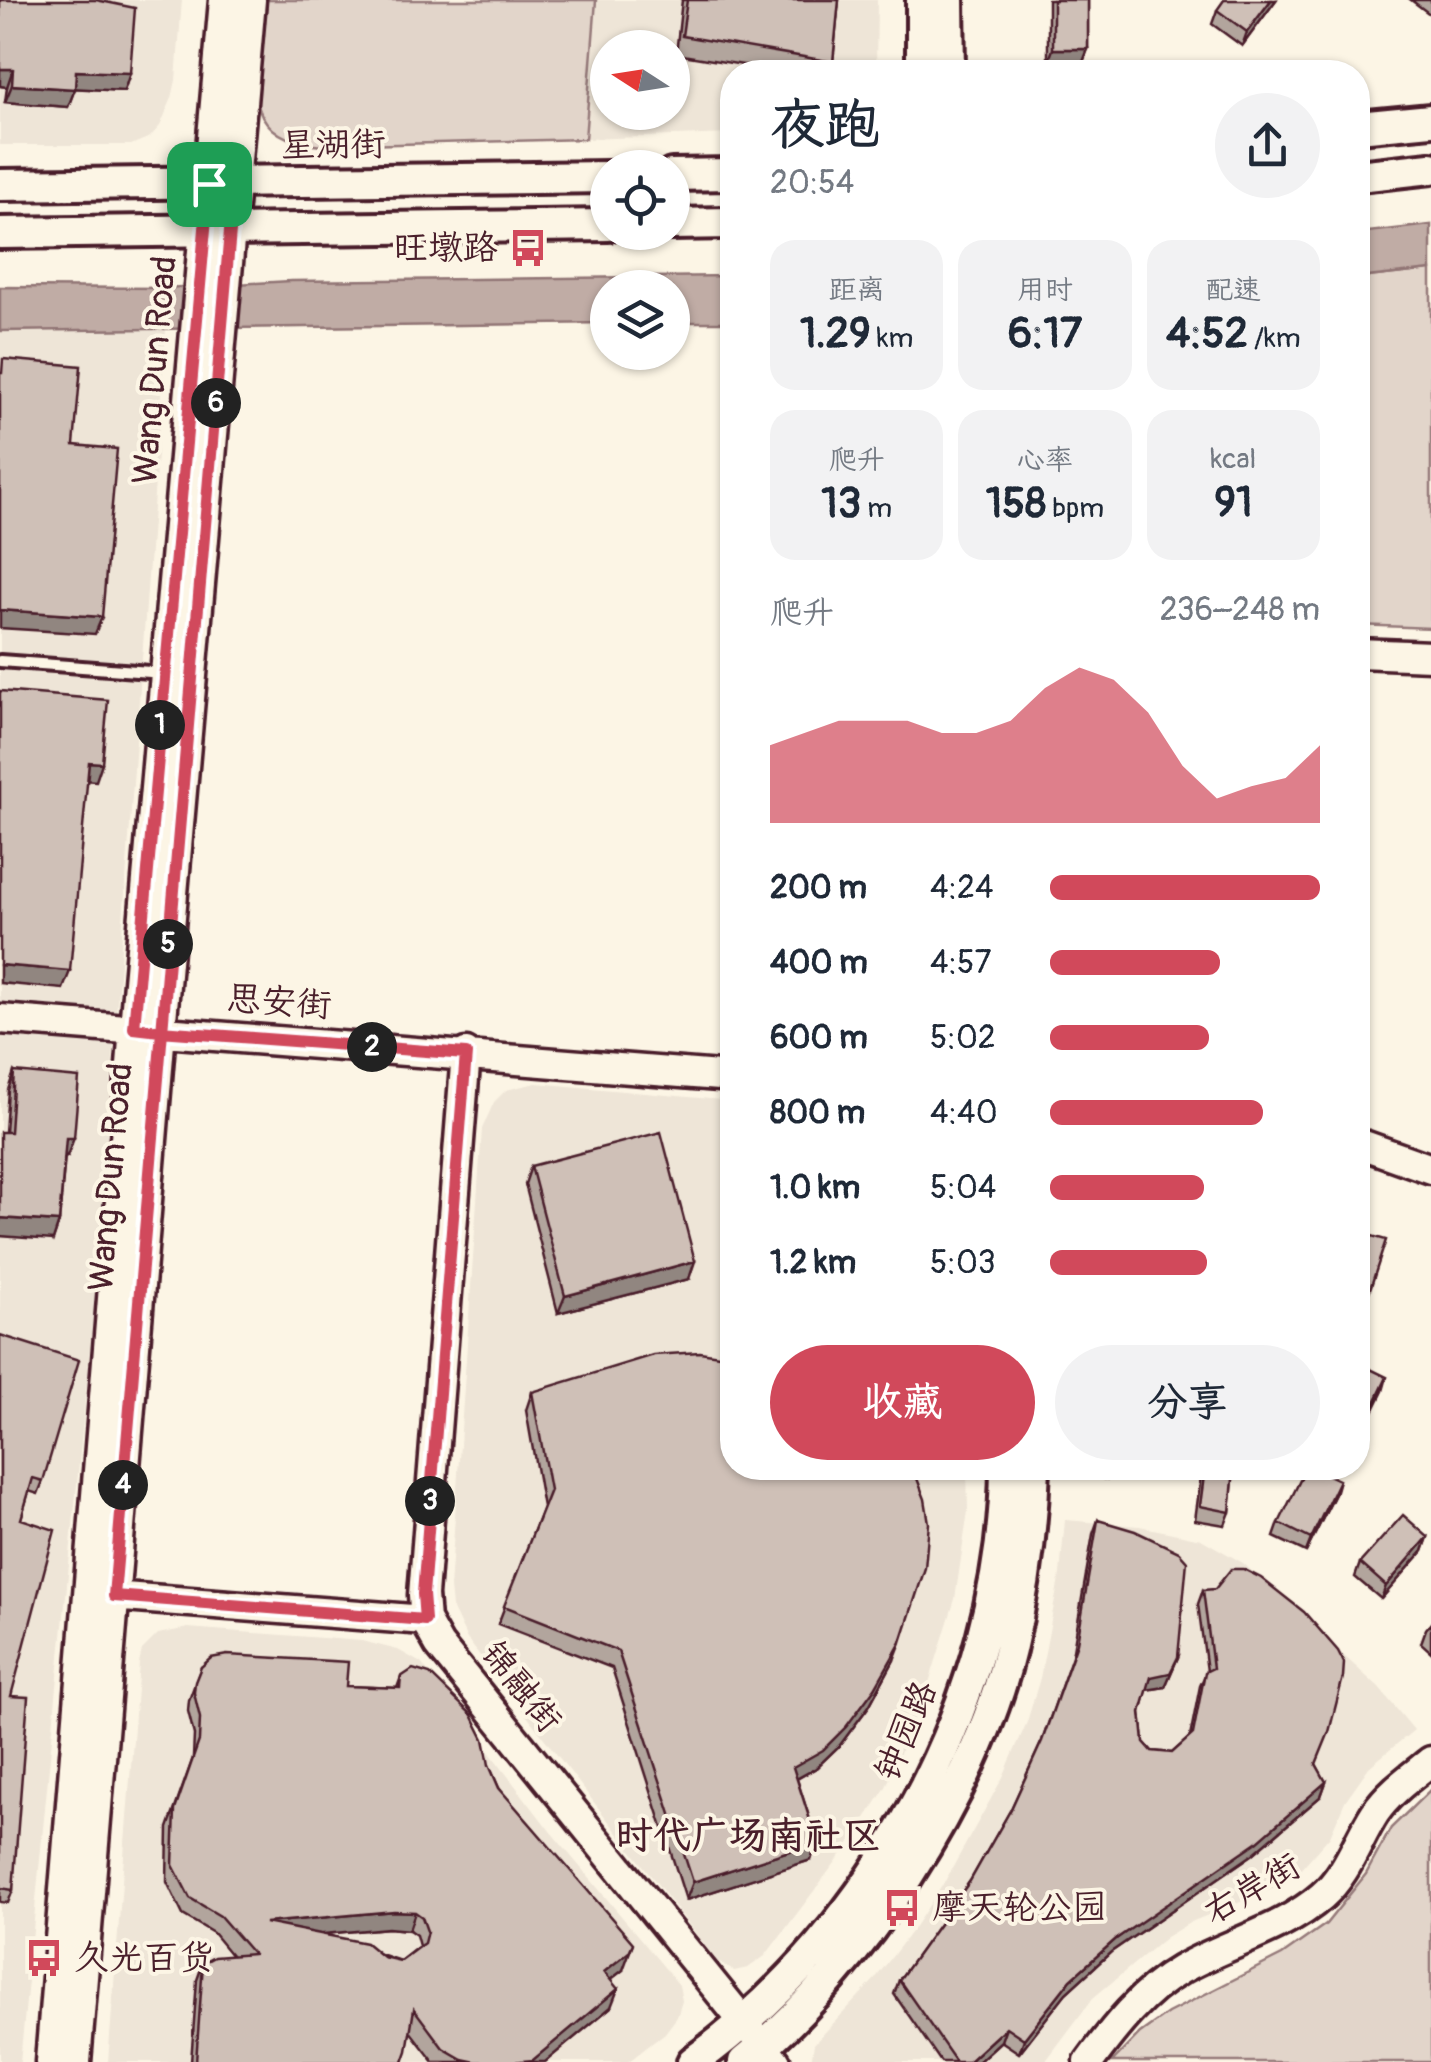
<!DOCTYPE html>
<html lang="zh">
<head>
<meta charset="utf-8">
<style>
	:root { --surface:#fff; --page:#f2f2f3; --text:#1f2937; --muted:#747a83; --accent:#d1495b }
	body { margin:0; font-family:Pangolin,"LXGW WenKai TC",sans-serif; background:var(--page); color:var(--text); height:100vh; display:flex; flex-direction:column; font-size:38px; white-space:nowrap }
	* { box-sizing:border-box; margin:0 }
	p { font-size:32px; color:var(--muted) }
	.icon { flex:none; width:55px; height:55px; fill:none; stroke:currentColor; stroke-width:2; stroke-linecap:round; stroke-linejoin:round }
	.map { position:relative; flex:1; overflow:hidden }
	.details { position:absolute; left:720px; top:60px; width:650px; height:1420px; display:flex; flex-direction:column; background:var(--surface); border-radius:40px; box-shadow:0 2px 8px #0004 }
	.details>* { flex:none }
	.needle { width:65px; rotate:282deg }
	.tools { position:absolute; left:590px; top:30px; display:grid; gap:20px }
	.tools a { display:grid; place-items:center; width:100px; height:100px; border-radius:50%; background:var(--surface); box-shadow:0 2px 8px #0004; font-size:50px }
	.pin { position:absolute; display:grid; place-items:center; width:85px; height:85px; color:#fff; margin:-42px; border-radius:20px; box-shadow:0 5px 15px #0006 }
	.km { position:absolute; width:50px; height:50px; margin:-25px; border-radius:50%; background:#222; color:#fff; font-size:28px; line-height:50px; text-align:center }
	.round { display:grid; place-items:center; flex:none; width:105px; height:105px; border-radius:52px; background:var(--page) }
	.headline { display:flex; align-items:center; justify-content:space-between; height:170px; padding:0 50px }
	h1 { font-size:55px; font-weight:800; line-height:75px }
	.stats { display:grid; grid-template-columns:repeat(3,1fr); gap:15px; height:170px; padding:10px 50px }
	.stats div { display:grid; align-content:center; border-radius:25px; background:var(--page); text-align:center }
	.stats b { font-size:42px; font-weight:800 }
	.stats small { font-size:28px; font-weight:400 }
	.stats p { font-size:28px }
	.chart { height:280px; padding:20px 50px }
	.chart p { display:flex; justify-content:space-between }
	.chart svg { width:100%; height:180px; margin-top:10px; fill:var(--accent); opacity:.7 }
	.button { display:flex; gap:20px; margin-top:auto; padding:20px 50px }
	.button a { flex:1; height:115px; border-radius:60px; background:var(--accent); color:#fff; font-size:40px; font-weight:800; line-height:115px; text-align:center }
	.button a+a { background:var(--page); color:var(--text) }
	ul { padding:0 50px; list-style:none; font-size:32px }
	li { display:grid; grid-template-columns:160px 120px 1fr; align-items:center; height:75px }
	li i { height:25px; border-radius:12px; background:var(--accent) }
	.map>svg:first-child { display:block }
	.built { fill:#eee5d7; fill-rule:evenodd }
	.green { fill:#e2d5ca; stroke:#967a7a; stroke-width:2.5 }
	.water { fill:#c0aca5; stroke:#917474; stroke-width:2.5 }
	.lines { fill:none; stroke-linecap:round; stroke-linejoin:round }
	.lane-casing { stroke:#4a1f2b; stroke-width:18 }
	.secondary-casing { stroke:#4a1f2b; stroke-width:35 }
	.primary-casing { stroke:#4a1f2b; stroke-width:38 }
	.lane { stroke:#fcf5e5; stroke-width:10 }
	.secondary { stroke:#fcf5e5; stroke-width:28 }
	.primary { stroke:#fcf5e5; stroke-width:30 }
	.wall { fill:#b2a59d; stroke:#4a1f2b; stroke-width:2.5; fill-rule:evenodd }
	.shaded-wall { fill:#918680; stroke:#4a1f2b; stroke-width:2.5 }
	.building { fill:#cfc0b7; stroke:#4a1f2b; stroke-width:2.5; fill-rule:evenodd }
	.route-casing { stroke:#fff; stroke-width:20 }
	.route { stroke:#d1495b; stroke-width:12 }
	.labels { text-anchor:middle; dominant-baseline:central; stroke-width:8; stroke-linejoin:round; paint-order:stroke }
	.street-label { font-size:35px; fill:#4a1f2b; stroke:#fcf5e5 }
	.poi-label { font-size:35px; fill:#4a1f2b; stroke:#fcf5e5; text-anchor:start }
	.neighbourhood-label { font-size:38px; font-weight:bold; fill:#4a1f2b; stroke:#fcf5e5 }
</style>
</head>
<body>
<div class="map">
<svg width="1431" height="2062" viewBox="0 0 1431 2062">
	<rect width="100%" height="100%" fill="#fcf5e5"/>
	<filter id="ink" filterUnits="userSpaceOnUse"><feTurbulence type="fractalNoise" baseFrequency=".01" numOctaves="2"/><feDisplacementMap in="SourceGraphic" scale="20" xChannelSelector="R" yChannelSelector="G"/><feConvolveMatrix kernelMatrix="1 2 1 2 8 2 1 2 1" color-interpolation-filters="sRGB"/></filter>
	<g filter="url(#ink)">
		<path class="built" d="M0,0H182L176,80L172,98L160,126L150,137L131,145H0Z
			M596,0H877L876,72H732V134L585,139ZM608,48H672V112H608Z
			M166,330L96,1291L20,2062H0V331Z
			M536,1083L732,1101V1468H967L968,1511L955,1599L928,1686L886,1787L850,1843L765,1956L748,1968L734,1971L718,1962L467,1639L452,1607L450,1588L482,1129L494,1102L506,1090Z
			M1065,1520L1139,1526L1201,1539L1243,1563L1379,1688L1414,1730L1369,1767L1345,1801L1330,1836L1299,1871L1270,1890L1191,1922L1166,1937L1093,1998L1045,2062H811L814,2044L875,1979L914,1928L944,1883L1003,1777L1027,1722L1040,1678L1060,1574Z
			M188,1628L362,1641L398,1650L421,1663L550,1831L679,1985L682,2001L677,2017L665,2033L628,2062H108L139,1663L142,1650L158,1634Z"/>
		<path class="green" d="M264,0H596L585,139L322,146C229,139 258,66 264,0Z
			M1431,270V628L1358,625V278Z
			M1431,1789V2062H1112L1140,2033L1168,2013L1282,1955L1326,1924L1366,1874L1391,1828Z"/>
		<path class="water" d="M1431,225V270L1358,278V233Z
			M732,276V322H673L672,288H608L607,323L0,331V287L164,288L291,281Z"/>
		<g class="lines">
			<g class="lane-casing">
				<path id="lane" d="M0,661L164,673"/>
			</g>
			<g class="secondary-casing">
				<path id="secondary" d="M1358,653L1431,656
					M0,1019L732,1077
					M466,1053L423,1595L425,1620L439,1645L776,2062
					M1358,1143L1431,1169
					M98,1595L425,1620
					M50,2062L134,1028L224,0
					M76,2062L161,1031L251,0
					M1089,2062C1114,2028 1142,1992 1180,1970C1225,1944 1282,1931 1322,1896C1348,1873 1357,1841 1375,1813C1389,1792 1411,1777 1431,1761"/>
			</g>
			<g class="primary-casing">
				<path id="primary" d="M922,0V72
					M948,0L949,72
					M1358,127L1431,120
					M672,175L732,174
					M1358,176L1431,168
					M0,185L608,177
					M672,224L732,223
					M0,233L608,225
					M693,2062C877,1930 1004,1695 1006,1468
					M744,2062C860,1970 975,1795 1010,1650C1024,1591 1032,1528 1034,1468"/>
			</g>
			<use href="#lane" class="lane"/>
			<use href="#secondary" class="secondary"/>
			<use href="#primary" class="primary"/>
		</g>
		<path class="wall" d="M0,0L130,73L124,91L75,88L68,107L5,102L7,87L0,86Z
			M682,0H839L833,62L829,72H785L676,54Z
			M1048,0H1088V49L1083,62L1048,63Z
			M1276,0L1242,46L1212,24L1217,10Z
			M1411,0H1431V15Z
			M14,1072L67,1156H65L59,1222L53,1240L5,1132L8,1090Z
			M531,1166L689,1279L558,1313L525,1184Z
			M0,1335L43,1481L38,1494L29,1491L21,1519L11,1696L13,1890L8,1903L0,1902Z
			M532,1392L894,1660L869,1706L840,1745L816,1768L797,1779L817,1842L811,1860L686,1900L612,1668L498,1624L543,1507L526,1410Z
			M1202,1468H1234L1230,1512L1225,1525L1195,1520Z
			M1335,1494L1306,1552L1274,1537L1279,1523Z
			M1098,1520L1178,1657L1165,1687L1147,1690L1141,1712L1144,1742L1152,1751L1172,1753L1190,1737L1200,1686L1207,1671L1198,1604L1203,1590L1316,1764L1326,1782L1321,1796L1252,1855L1111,1952L1066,1993L1019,2053L1001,2041L978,2062H941L894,1994L899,1980L970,1881L1011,1809L1042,1741L1072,1656L1093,1534Z
			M1428,1537L1423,1551L1381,1599L1355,1577L1360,1563Z
			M1431,1623V1652L1421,1643L1426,1629Z
			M201,1667L346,1686L397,1688L401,1677L489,1765L499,1788L623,1970L610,1980L611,2007L545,2062H434L410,2031L403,2062H191L197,1980L203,1963L232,1956L213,1933L183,1915L167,1882L168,1828L193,1758L194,1735L188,1711L189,1700ZM388,1928L409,1930L416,1935L419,1946L400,1961L322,1934Z"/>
		<path class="shaded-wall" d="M1271,0H1276L1242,46L1247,32Z
			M1053,49H1088L1083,62L1048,63Z
			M0,69H13L7,87L0,86Z
			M76,71L130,73L124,91L70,88Z
			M12,85L75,89L68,107L5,102Z
			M0,610L102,617L95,634L0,628Z
			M89,762L102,763L96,781L82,780Z
			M0,965L70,971L63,989L0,983Z
			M66,1138H74L67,1156L60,1155Z
			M0,1218L59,1222L53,1240L0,1236Z
			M695,1261L689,1279L558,1313L565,1296Z
			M1387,1377L1383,1391L1358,1442L1359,1436Z
			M1108,1468H1144L1140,1480L1104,1479Z
			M1339,1480L1335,1494L1306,1552L1311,1539Z
			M1428,1537L1423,1551L1381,1599L1386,1586Z
			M901,1642L894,1660L869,1706L840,1745L816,1768L787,1784L793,1767Z
			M1178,1657L1165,1687L1146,1690L1151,1677Z
			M1326,1782L1321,1796L1252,1855L1111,1952L1066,1993L1019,2053L1024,2039L1071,1979L1116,1939Z
			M817,1842L811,1860L686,1900L693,1882Z
			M394,1911L415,1912L409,1930L388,1928L259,1940L265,1923Z
			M633,1943L623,1970L597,1990L604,1972Z
			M618,1989L611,2007L545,2062H511Z
			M1006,2027L1001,2041L978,2062H968Z"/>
		<path class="building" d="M0,0H96L135,8L130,73L76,71L75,89L12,85L13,69H0Z
			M687,0H839L833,62L682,36Z
			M1053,0H1088V49H1053Z
			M1224,0H1271L1247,32L1217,10Z
			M3,359L81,366L74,445L117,449L102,617L0,610V373H2Z
			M0,691L108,700L102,763L89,762L70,971L0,965Z
			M14,1072L79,1078L74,1138H66L59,1222L0,1218V1132H10Z
			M661,1132L695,1261L565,1296L531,1166Z
			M1358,1232L1386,1240L1358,1326Z
			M0,1335L79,1360L43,1481L33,1478L21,1519L55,1530L11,1696L28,1697L13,1890L0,1888Z
			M700,1352L732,1357V1468H913L925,1499L929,1523L925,1568L901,1642L875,1688L846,1727L823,1750L793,1767L817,1842L693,1882L618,1651L504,1606L550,1490L532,1392L653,1355Z
			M1358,1363L1387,1377L1359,1436H1358Z
			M1205,1468H1234L1230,1512L1200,1506Z
			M1306,1468H1313L1339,1480L1311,1539L1279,1523Z
			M1403,1515L1428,1537L1386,1586L1360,1563Z
			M1098,1520L1135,1531L1179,1552L1187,1561L1178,1657L1170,1673L1151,1677L1141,1712L1144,1742L1152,1751L1172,1753L1193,1734L1205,1672L1213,1668L1203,1590L1215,1589L1231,1569H1243L1261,1578L1304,1612L1338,1651L1344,1663L1343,1677L1329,1732L1316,1764L1326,1782L1257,1842L1116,1939L1071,1979L1024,2039L1006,2027L968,2062H956L899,1980L970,1881L1011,1809L1042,1741L1077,1643Z
			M227,1655L348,1662L346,1686L400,1688L401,1677L413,1669L430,1674L472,1715L484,1739L489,1765L499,1788L633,1943L629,1952L604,1972L618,1989L533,2060L511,2062H476L462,2059L443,2048L414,2009L407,2051L403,2062H196L203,1963L214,1957L253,1954L220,1916L190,1898L173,1865L175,1810L199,1741L200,1718L194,1693L195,1682L201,1667L211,1658ZM394,1911L415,1912L422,1917L427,1931L424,1943L400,1961L383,1957L366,1943L265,1923Z"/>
	</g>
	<g class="lines" filter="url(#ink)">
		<g class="route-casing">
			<path id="route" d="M209,184L134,1028L160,1031L466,1054L423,1594L425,1620L114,1596L234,184H209"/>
		</g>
		<use href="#route" class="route"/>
	</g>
	<defs>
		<g id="bus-bare" transform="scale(3)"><path d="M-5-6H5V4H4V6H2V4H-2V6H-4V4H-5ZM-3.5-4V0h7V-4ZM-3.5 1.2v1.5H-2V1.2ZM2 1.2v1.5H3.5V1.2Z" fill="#d1495b" stroke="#fcf5e5" stroke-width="2.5" paint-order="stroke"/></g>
	</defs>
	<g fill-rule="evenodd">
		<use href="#bus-bare" x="528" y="248"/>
		<use href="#bus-bare" x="902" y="1908"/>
		<use href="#bus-bare" x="44" y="1958"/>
	</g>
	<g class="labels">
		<g class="street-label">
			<text transform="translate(333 145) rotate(-1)">星湖街</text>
			<text transform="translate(155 370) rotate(-85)">Wang Dun Road</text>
			<text transform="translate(279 1002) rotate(4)">思安街</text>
			<text transform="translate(111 1177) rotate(-85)">Wang Dun Road</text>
			<text transform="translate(521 1687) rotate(51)">锦融街</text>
			<text transform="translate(906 1731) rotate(-67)">钟园路</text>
			<text transform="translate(1252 1889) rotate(-30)">右岸街</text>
		</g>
		<g class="poi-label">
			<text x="498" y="248" text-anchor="end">旺墩路</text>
			<text x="932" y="1908">摩天轮公园</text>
			<text x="74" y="1958">久光百货</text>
		</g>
		<g class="neighbourhood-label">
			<text x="748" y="1836">时代广场南社区</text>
		</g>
	</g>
</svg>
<div class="tools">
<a><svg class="needle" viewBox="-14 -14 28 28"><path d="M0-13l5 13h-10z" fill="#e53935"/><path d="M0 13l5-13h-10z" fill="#747a83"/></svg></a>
<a><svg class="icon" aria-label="locate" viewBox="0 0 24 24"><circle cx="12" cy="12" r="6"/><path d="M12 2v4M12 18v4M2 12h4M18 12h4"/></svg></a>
<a><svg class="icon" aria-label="layers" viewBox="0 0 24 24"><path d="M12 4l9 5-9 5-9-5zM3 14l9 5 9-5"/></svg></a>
</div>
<div class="pin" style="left:209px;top:184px;background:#1e9e55"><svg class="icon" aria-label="arrive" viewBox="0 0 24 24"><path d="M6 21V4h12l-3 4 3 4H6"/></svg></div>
<b class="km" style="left:160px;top:725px">1</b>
<b class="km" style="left:372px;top:1047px">2</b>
<b class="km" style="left:430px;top:1501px">3</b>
<b class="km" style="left:123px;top:1485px">4</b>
<b class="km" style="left:168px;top:944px">5</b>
<b class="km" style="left:216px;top:403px">6</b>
<section class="details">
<div class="headline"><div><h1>夜跑</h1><p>20:54</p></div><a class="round"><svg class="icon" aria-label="share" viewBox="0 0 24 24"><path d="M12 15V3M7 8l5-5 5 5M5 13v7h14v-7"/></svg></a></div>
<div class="stats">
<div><p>距离</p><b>1.29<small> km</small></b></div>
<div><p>用时</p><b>6:17</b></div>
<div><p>配速</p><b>4:52<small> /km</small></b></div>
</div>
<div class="stats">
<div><p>爬升</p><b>13<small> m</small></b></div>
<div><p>心率</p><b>158<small> bpm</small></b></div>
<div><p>kcal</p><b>91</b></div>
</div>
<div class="chart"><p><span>爬升</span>236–248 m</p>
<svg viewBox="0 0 160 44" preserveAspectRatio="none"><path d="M0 44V25L10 22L20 19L30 19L40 19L50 22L60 22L70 19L80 11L90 6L100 9L110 17L120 30L130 38L140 35L150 33L160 25V44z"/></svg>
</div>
<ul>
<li><b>200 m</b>4:24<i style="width:100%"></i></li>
<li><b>400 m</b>4:57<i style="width:63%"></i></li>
<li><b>600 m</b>5:02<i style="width:59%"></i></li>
<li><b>800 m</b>4:40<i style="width:79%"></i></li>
<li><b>1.0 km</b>5:04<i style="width:57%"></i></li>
<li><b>1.2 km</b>5:03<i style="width:58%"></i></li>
</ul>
<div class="button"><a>收藏</a><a>分享</a></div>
</section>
</div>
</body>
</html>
